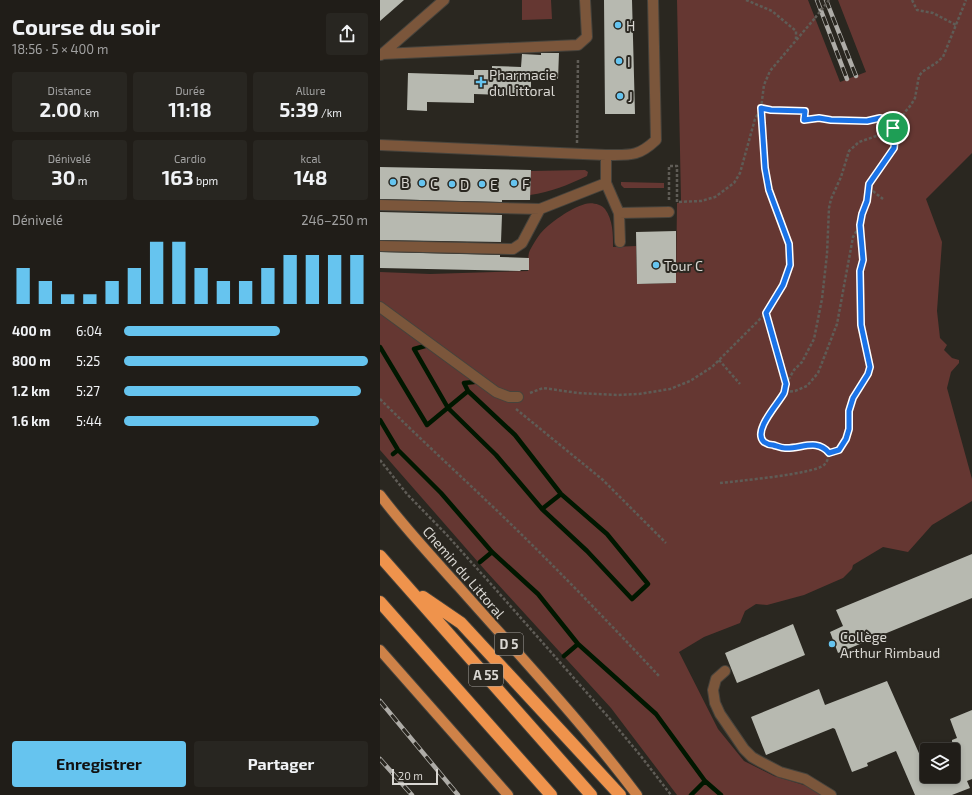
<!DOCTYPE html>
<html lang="fr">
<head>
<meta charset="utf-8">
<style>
	:root { --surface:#201d18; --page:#282621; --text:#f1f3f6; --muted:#a2a2a2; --line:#3d3b37; --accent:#66c4ef }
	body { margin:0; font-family:"Exo 2",sans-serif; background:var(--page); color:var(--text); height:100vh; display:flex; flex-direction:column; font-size:15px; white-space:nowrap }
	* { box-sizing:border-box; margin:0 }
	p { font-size:13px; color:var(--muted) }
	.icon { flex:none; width:22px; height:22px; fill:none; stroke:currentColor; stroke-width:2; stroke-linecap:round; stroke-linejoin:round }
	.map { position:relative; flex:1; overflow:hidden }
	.side { display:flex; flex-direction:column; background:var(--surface); width:380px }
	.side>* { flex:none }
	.buttons { position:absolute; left:540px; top:743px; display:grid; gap:8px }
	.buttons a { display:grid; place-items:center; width:40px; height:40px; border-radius:4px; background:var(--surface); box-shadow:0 2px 6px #0003,0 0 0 1px var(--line); font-size:20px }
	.scale { position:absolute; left:12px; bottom:10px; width:46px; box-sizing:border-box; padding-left:4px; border:2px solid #d9d7d2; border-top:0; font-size:11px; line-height:14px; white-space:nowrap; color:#d9d7d2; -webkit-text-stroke:3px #2a2720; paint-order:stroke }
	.pin { position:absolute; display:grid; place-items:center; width:34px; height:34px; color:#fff; margin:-17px; border:2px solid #fff; border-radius:50%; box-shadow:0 1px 4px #0007 }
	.round { display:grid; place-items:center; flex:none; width:42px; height:42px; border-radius:4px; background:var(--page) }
	.head { display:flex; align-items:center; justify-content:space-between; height:68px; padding:0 12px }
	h1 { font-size:22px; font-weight:700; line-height:30px }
	.figures { display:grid; grid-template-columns:repeat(3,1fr); gap:6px; height:68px; padding:4px 12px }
	.figures div { display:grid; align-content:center; border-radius:4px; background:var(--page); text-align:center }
	.figures b { font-size:20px; font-weight:700 }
	.figures small { font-size:11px; font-weight:400 }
	.figures p { font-size:11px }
	.chart { height:112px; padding:8px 12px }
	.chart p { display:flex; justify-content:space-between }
	.chart svg { width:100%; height:72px; margin-top:4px; stroke:var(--accent); stroke-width:6 }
	.cta { display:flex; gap:8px; margin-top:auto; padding:8px 12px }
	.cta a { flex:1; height:46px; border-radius:4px; background:var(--accent); color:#111; font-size:16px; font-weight:700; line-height:46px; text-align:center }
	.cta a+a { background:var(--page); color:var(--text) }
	ul { padding:0 12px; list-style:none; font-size:13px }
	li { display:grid; grid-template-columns:64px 48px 1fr; align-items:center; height:30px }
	li i { height:10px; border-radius:5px; background:var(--accent) }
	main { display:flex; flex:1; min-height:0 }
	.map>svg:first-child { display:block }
	.green { fill:#653732 }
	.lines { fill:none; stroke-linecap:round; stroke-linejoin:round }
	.stream { stroke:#001700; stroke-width:4.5 }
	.building { fill:#b7b9b0 }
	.minor-casing { stroke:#46433c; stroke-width:12 }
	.major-casing { stroke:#46433c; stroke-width:12 }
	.highway-casing { stroke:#46433c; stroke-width:14 }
	.path { stroke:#5f5c56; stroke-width:2.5; stroke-dasharray:3 2; stroke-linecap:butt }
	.minor { stroke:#7b563b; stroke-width:10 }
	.major { stroke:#ce8248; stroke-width:10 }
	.highway { stroke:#ef934c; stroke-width:12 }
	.rail-casing { stroke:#aeaca7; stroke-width:4.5 }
	.rail { stroke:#2a2720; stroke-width:3; stroke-dasharray:9; stroke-linecap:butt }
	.path-bridge { stroke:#5f5c56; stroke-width:2.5; stroke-dasharray:3 2; stroke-linecap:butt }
	.route-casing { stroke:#fff; stroke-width:8 }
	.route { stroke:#1a73e8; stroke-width:5 }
	.poi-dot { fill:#66c4ef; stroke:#2a2720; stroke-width:1.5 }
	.labels { text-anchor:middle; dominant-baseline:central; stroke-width:4; stroke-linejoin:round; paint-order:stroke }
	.shield { fill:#2a2720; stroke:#a4a29d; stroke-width:1 }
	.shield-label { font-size:13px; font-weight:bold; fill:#d9d7d2 }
	.poi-label { font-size:14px; fill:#d9d7d2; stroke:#2a2720; text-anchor:start }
	.street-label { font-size:14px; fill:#d9d7d2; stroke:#2a2720 }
</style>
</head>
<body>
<main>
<section class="side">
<div class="head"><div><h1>Course du soir</h1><p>18:56 · 5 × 400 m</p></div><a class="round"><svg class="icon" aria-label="share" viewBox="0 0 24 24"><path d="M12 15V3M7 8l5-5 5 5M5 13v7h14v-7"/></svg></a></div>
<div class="figures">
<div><p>Distance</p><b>2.00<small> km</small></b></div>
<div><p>Durée</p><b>11:18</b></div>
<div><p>Allure</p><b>5:39<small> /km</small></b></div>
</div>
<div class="figures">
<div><p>Dénivelé</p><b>30<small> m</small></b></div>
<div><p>Cardio</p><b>163<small> bpm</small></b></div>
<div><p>kcal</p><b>148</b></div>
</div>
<div class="chart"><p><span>Dénivelé</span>246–250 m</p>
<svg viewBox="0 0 160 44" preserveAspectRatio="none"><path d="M5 44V22M15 44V30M25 44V38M35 44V38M45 44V30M55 44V22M65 44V6M75 44V6M85 44V22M95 44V30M105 44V30M115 44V22M125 44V14M135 44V14M145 44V14M155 44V14"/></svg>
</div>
<ul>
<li><b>400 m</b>6:04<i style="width:64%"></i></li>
<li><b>800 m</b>5:25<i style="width:100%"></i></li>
<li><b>1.2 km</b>5:27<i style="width:97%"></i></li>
<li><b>1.6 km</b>5:44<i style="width:80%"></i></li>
</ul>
<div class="cta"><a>Enregistrer</a><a>Partager</a></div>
</section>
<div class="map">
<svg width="592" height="795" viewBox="0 0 592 795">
	<rect width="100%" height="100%" fill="#2a2720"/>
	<path class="green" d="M142,0H171L172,19L142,20Z
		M297,0H428L460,82L486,72L458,0H592V153L546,199L562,242L557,311L560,338L567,345L564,350L572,358L579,360V363L571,372L567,388L592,479V501L552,525L528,552L503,547L473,565L472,569L463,578L424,595L387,605L376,604L365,611L360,623L324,637L299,652L338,729L364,761L394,776L427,786L441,795H297L231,708L105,570L0,450V272L50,274L148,271C149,265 147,256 150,250C153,245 156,239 160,234C169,223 191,208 205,204C211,202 221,204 225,209C233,220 233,234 233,247L256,246L257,284L296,283L297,203L301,202V201Z
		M205,170L208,172L207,176C188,185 171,192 150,195L151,171Z
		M241,182L284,183V188H244L241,185Z"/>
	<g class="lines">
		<path class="stream" d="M45,346L34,349L68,408L116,455L162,509L207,551L252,599L268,584L227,534L181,494L135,435L88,391L84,383L94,382
			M0,347L47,425L88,391
			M0,420L18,450L61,493L112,552L158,594L198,644L276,714L325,781L341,795
			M13,454L18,450
			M162,509L181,494
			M100,562L112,552
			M184,656L198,644
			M311,795L325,781"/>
	</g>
	<path class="building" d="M0,0H24L0,21Z
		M224,0H252L255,114H225Z
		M161,53H179L178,79L151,78V96L94,94V103L47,102V111L27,110L28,73L94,75V70H112V66L141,67L142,54L161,55Z
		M0,167L151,170L150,200H122V202L0,199Z
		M0,212L122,215L121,242L0,240Z
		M296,231V283L257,284L256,232Z
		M0,252L120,255V257L149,258V270H141L140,271L0,268Z
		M592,554V598L458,653L450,632L463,626L456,610Z
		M413,624L425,655L357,683L345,653Z
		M507,681L542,760L547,758V776H573L572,740L577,738L570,719L592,710V779L587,781L590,788L572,795H535L516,751L487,763L488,766L472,772L455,729L453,728L386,755L371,717L439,689L445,705Z"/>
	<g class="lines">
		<g class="minor-casing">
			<path id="minor" d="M2,54L198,45L207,37L205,0
				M1,55L64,0
				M0,145L226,155C250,155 258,157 276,140L273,0
				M226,155V183L239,213L289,212
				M0,205L160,209L226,183
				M239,213L240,242
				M0,246L133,249L142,243L160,209
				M0,307L116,392L129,397H138
				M345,671L336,679L333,690L335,703L340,714L364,749L372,757L379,761L400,772L425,779L451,795"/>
		</g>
		<g class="major-casing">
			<path id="major" d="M0,495C24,527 52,557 79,587C139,655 202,722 257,795
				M0,650L128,795"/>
		</g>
		<g class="highway-casing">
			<path id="highway" d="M0,556L211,795
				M43,597L81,623L240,795
				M0,602L171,795"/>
		</g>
		<path class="path" d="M366,0L392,11L416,31V39
			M532,0L537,10L553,13L576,25
			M197,143L198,58
			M489,188L503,199
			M289,200V166H297V202L321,201L335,197L354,183L360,173L375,119L381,108L391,110L425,111L424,120L439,118L451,121H487L500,118L509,120L513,128L518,125L525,112L531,105L535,98L539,76L542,72L556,63L563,57L586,0
			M339,360L360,384
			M406,384L414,370L422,362L434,339L442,299L447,254L449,208L451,199L461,177L469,151L479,142L505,133L513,128L515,138L514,148L489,184L487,201L481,214L480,225L483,260L480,271L481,325L487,357L490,367L488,374L473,398L469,411V429L466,439L459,449L449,453
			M405,392L415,391L427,386L438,373L457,324L473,237L480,225
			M150,393L163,388L198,393L237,395L259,394L290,389L310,381L332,367L386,313L403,285L410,265L409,244L389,190L385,168L381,108L384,85L390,71L435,18
			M0,399C45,444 92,486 138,531C186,578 233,627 279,676
			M136,409L223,480L286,543
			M0,460L27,494L66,534L110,583L230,719L260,755L291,795
			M340,483C358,481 434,474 444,465C448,461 448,458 449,453C437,437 421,449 405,448C401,448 397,446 393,445C390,445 387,444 384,442C372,431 398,404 404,393C405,390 405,387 406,384L386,313"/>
		<use href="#minor" class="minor"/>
		<use href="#major" class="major"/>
		<use href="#highway" class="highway"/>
		<g class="rail-casing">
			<path id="rail" d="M437,0L467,79
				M446,0L476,76
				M0,701L78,795
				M0,759L32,795"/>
		</g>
		<use href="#rail" class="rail"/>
		<path class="path-bridge" d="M435,18L449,0"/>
	</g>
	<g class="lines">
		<g class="route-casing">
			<path id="route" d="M381,108L391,110L425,111L424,120L439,118L451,120L487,121L500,118L509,120L515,138L514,148L489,184L487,201L482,214L480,225L483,260L480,271L481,325L490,367L488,374L473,398L469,411V429L466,439L459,450L449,453C437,438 421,449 405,448C401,448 397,446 393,445C390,445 387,444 384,442C372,431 398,404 404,393C405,390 405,387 406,384L386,313L403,285L410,265L409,244L389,190L385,168Z"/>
		</g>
		<use href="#route" class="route"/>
	</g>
	<g class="poi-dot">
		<circle cx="238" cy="25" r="4"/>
		<circle cx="239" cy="61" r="4"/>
		<path d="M99 76h4v4h4v4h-4v4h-4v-4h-4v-4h4z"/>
		<circle cx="240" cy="96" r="4"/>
		<circle cx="13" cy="182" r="4"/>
		<circle cx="42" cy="183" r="4"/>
		<circle cx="134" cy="183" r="4"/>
		<circle cx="72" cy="184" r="4"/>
		<circle cx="102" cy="184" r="4"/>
		<circle cx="276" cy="265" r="4"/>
		<circle cx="452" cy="644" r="4"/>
	</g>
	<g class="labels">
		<g class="shield">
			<rect x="115" y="633" width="28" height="22" rx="3"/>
			<rect x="89" y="664" width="34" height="22" rx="3"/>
		</g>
		<g class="shield-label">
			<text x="129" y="644">D 5</text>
			<text x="106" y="675">A 55</text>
		</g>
		<g class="poi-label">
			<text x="246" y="25">H</text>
			<text x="247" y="61">I</text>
			<text x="109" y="74">Pharmacie<tspan x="109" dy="16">du Littoral</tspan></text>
			<text x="248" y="96">J</text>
			<text x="21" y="182">B</text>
			<text x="50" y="183">C</text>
			<text x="142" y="183">F</text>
			<text x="80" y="184">D</text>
			<text x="110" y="184">E</text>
			<text x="284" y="265">Tour C</text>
			<text x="460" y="636">Collège<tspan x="460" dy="16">Arthur Rimbaud</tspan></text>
		</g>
		<g class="street-label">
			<text transform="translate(84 572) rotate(49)">Chemin du Littoral</text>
		</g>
	</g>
</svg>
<div class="buttons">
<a><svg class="icon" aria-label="layers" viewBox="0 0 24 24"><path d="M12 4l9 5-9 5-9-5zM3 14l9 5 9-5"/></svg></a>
</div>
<div class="scale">20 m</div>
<div class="pin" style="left:513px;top:128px;background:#1e9e55"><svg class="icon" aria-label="arrive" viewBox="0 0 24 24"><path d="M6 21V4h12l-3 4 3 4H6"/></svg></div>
</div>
</main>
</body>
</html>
